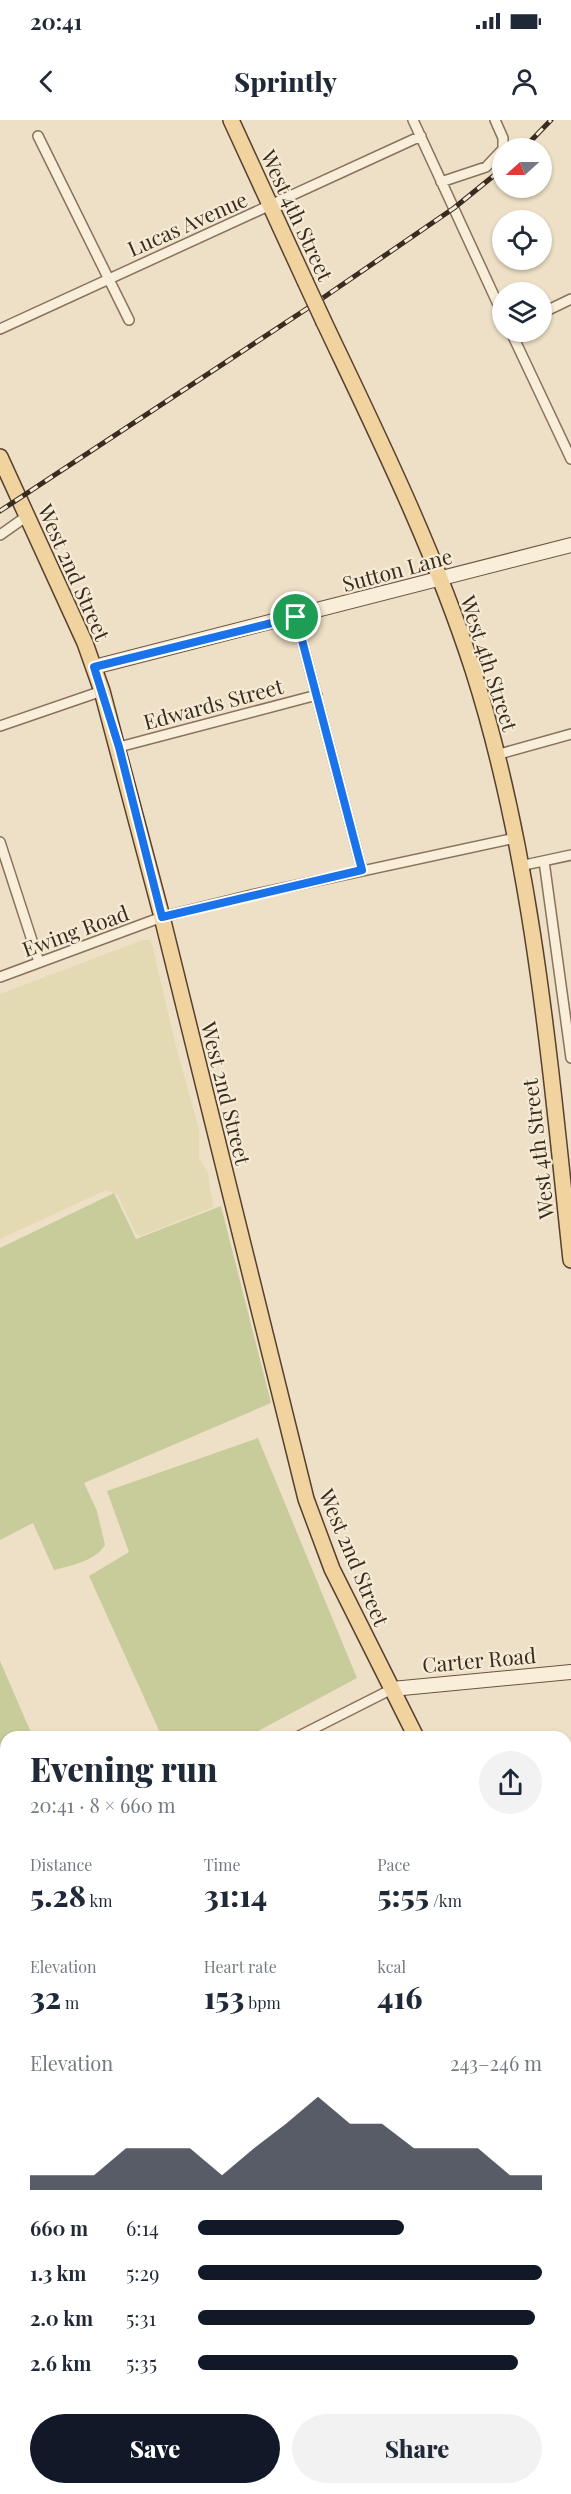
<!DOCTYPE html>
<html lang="en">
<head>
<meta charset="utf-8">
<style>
	:root { --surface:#fff; --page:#f2f2f3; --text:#1f2937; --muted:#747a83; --accent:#111827 }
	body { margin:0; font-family:"Playfair Display",serif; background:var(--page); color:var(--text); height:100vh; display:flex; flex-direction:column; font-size:22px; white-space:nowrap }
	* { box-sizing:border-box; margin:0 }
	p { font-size:20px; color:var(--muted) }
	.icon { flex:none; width:33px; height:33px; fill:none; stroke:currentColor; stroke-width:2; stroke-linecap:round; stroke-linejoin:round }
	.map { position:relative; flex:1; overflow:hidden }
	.panel { position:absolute; left:0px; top:1611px; width:572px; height:764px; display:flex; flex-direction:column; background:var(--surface); border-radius:18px 18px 0 0; box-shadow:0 2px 4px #0004 }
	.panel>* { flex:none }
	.needle { width:39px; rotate:249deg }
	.buttons { position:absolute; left:492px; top:18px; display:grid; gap:12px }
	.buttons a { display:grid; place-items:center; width:60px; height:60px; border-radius:50%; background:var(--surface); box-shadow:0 2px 4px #0004; font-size:30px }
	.pin { position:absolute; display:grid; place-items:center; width:51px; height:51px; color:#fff; margin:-26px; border:3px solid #fff; border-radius:50%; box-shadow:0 2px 6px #0007 }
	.round { display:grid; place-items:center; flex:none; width:63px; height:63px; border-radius:32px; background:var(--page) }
	.headline { display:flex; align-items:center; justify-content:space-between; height:102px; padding:0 30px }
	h1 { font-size:33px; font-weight:800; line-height:45px }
	.metrics { display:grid; grid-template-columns:repeat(3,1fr); gap:9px; height:102px; padding:6px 30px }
	.metrics div { display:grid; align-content:center }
	.metrics b { font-size:30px; font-weight:800 }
	.metrics small { font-size:16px; font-weight:400 }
	.metrics p { font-size:16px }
	.chart { height:168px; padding:12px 30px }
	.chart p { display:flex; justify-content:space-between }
	.chart svg { width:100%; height:108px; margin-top:6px; fill:var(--accent); opacity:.7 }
	.button { display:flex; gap:12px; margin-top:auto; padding:12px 30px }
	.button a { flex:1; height:69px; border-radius:36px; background:var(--accent); color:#fff; font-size:24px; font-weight:800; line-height:69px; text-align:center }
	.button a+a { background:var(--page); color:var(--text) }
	ul { padding:0 30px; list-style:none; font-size:20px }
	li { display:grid; grid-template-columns:96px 72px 1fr; align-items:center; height:45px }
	li i { height:15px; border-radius:8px; background:var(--accent) }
	.status { display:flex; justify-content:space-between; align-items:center; height:42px; padding:0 30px; background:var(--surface); direction:ltr }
	.status svg { height:16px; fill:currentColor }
	header { display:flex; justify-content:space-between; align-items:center; height:78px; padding:0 30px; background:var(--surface); font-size:27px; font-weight:800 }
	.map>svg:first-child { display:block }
	.farmland { fill:#e3d9b3 }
	.green { fill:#c8cc9a }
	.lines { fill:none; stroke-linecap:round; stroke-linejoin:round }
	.street-casing { stroke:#89725c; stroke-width:12 }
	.secondary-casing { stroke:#6b533f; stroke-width:16 }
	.primary-casing { stroke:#574030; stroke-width:18 }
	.street { stroke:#f8eed9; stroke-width:9 }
	.secondary { stroke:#f8eed9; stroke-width:14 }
	.primary { stroke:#f0d39f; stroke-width:15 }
	.rail-casing { stroke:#392b1f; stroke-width:5 }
	.rail { stroke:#f5ebd5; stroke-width:3; stroke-dasharray:9; stroke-linecap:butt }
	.primary-bridge-casing { stroke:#574030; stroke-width:18; stroke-linecap:butt }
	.primary-bridge { stroke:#f0d39f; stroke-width:15 }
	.route-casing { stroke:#fff; stroke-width:12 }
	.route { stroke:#1a73e8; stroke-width:8 }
	.labels { text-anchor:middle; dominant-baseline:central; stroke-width:4.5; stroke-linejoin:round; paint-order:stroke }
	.street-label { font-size:21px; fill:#392b1f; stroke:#f5ebd5 }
</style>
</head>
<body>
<div class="status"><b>20:41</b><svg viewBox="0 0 49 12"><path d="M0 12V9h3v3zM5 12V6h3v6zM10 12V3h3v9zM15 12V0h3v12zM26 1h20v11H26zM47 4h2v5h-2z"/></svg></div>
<header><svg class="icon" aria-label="back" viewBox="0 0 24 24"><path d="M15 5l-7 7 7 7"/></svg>Sprintly<svg class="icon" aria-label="person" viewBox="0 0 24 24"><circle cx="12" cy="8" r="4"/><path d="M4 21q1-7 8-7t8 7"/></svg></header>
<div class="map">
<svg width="571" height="2374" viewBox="0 0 571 2374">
	<rect width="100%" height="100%" fill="#eee0c6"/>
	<path class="farmland" d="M143,820H150L152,824L175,923L199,1010V1038L208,1053L213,1087L141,1116L136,1114L118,1075L106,1070L0,1119V874Z"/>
	<path class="green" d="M114,1073L136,1119L221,1086L271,1283L84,1363L97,1391L105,1425C96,1441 69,1446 54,1450L33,1403L0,1420V1128Z
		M258,1318L357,1558L247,1617H162L89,1456L129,1432L107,1371Z
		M0,1541L33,1617H6V2001L0,2004Z"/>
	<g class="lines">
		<g class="street-casing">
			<path id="street" d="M413,0L502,193
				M495,0L503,18V28
				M38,16L129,200
				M441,62L486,47L502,30
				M542,193L571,179
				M0,209L421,16
				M511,212L571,339
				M0,415L27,396
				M296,497L362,750
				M0,606L102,571
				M119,627L317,575
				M496,635L571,614
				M0,722L39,842
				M544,741L571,938
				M520,746L571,735
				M0,857L162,797L251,775L515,718
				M297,1617L392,1569
				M566,1956L571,1967
				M566,2052L571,2049
				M566,2247H571
				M0,2258L6,2268
				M63,2368L72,2374
				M407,2368L410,2374
				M543,2368L545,2374
				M41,2374L46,2368
				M237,2374V2368"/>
		</g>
		<g class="secondary-casing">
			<path id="secondary" d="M94,547L571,425
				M392,1569L571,1552"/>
		</g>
		<g class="primary-casing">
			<path id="primary" d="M231,0L305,161
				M324,202C378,316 434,429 473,550C533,738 550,944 571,1140
				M0,337L85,523L102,571L162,797L306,1379L332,1449L416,1617
				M566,1912L571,1923"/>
		</g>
		<use href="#street" class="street"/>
		<use href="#secondary" class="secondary"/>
		<use href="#primary" class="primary"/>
		<g class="rail-casing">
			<path id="rail" d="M524,28L551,0
				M0,391L314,184L454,88L502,49"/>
		</g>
		<use href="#rail" class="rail"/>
		<g class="primary-bridge-casing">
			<path id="primary-bridge" d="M305,161L324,202"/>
		</g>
		<use href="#primary-bridge" class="primary-bridge"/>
	</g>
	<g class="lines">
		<g class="route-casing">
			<path id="route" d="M296,497L362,750L162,797L119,627L94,547Z"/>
		</g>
		<use href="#route" class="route"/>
	</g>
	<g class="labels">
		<g class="street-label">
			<text transform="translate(298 95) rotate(65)">West 4th Street</text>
			<text transform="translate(187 103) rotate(-24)">Lucas Avenue</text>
			<text transform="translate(397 449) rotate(-15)">Sutton Lane</text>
			<text transform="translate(75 452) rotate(66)">West 2nd Street</text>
			<text transform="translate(490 543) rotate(72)">West 4th Street</text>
			<text transform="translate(213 583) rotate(-15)">Edwards Street</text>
			<text transform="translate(75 810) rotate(-20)">Ewing Road</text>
			<text transform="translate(227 973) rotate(76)">West 2nd Street</text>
			<text transform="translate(537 1029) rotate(-97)">West 4th Street</text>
			<text transform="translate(355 1437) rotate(67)">West 2nd Street</text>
			<text transform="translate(479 1539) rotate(-5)">Carter Road</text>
		</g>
	</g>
</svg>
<div class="buttons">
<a><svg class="needle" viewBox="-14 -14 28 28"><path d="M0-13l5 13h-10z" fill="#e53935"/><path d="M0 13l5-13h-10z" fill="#747a83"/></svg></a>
<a><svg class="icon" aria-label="locate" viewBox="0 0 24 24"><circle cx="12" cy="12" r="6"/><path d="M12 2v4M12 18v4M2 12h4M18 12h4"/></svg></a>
<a><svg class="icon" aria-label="layers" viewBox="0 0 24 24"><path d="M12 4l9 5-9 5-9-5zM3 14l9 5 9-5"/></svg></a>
</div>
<div class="pin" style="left:296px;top:497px;background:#1e9e55"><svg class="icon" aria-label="arrive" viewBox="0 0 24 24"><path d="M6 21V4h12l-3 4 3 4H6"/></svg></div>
<section class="panel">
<div class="headline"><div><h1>Evening run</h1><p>20:41 · 8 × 660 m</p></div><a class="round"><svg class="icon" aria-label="share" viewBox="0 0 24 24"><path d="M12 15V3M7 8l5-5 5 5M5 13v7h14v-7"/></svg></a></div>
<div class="metrics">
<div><p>Distance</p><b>5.28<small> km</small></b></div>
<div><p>Time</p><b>31:14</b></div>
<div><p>Pace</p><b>5:55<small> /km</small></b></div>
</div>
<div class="metrics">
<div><p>Elevation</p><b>32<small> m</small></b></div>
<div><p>Heart rate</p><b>153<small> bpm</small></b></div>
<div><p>kcal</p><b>416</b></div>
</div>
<div class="chart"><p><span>Elevation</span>243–246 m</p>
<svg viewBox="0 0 160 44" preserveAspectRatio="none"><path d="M0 44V38L10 38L20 38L30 27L40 27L50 27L60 38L70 27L80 17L90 6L100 17L110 17L120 27L130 27L140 27L150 38L160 38V44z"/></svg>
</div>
<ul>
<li><b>660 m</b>6:14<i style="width:60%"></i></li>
<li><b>1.3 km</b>5:29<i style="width:100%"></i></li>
<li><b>2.0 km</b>5:31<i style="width:98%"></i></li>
<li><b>2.6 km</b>5:35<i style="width:93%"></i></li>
</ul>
<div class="button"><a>Save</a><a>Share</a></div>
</section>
</div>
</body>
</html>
